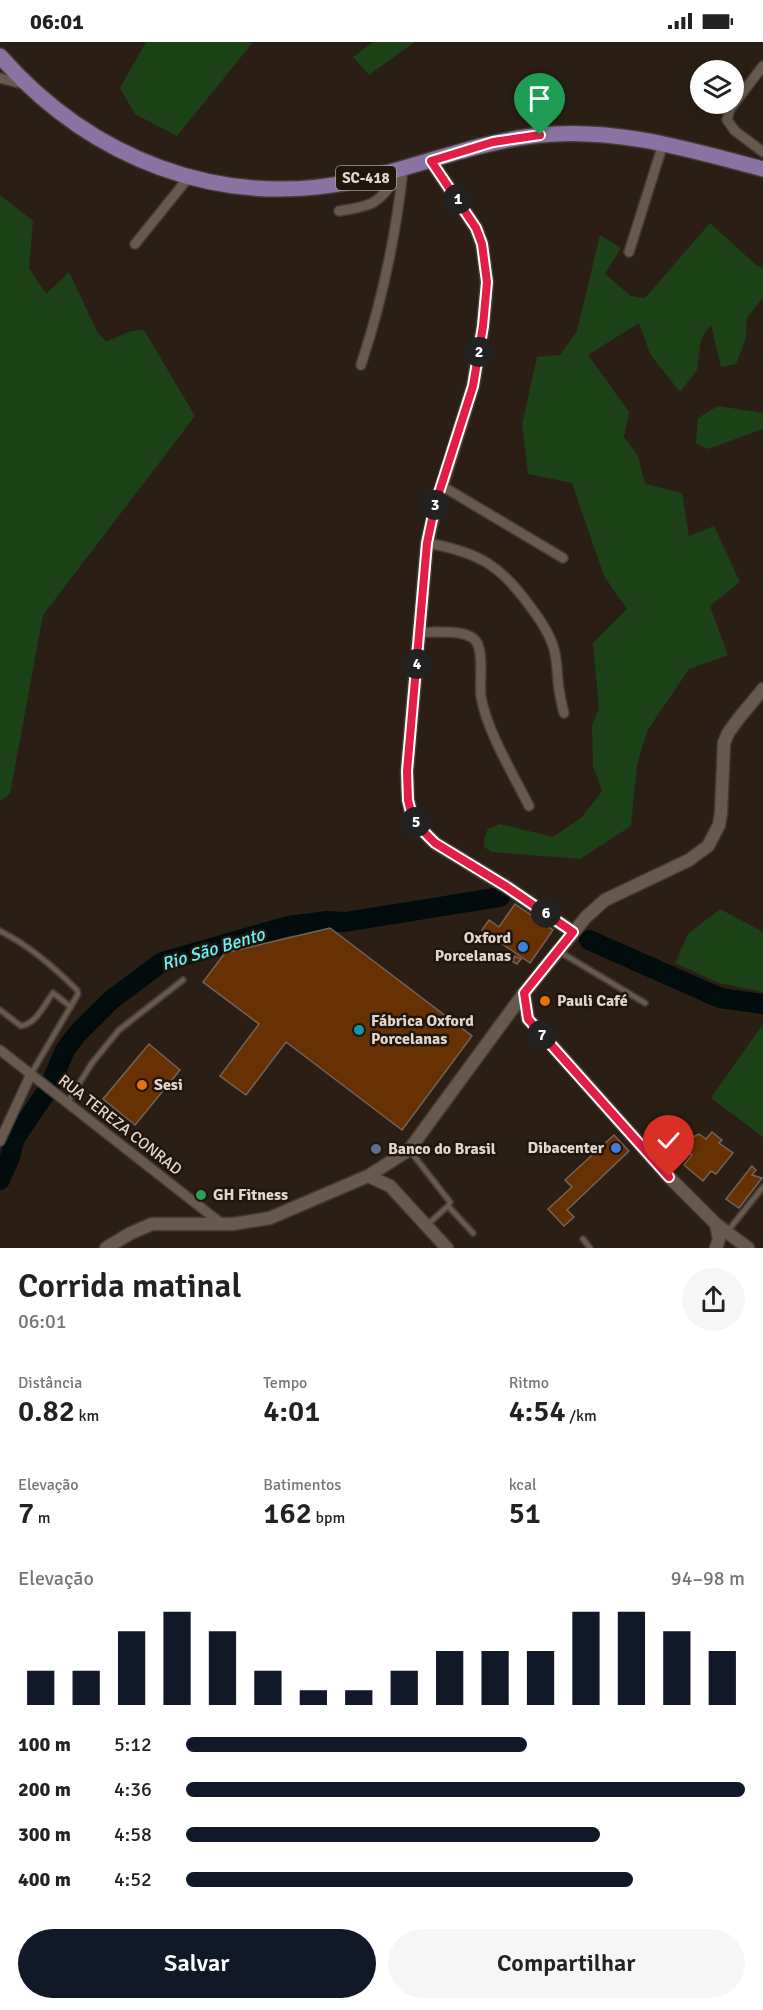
<!DOCTYPE html>
<html lang="pt">
<head>
<meta charset="utf-8">
<style>
	:root { --surface:#fff; --page:#f6f6f6; --text:#222; --muted:#767676; --accent:#111827 }
	body { margin:0; font-family:Signika,sans-serif; background:var(--page); color:var(--text); height:100vh; display:flex; flex-direction:column; font-size:22px; white-space:nowrap }
	* { box-sizing:border-box; margin:0 }
	p { font-size:20px; color:var(--muted) }
	.icon { flex:none; width:33px; height:33px; fill:none; stroke:currentColor; stroke-width:2; stroke-linecap:round; stroke-linejoin:round }
	.map { position:relative; height:1206px; overflow:hidden }
	.panel { display:flex; flex-direction:column; background:var(--surface); flex:1 }
	.panel>* { flex:none }
	.fabs { position:absolute; left:690px; top:18px; display:grid; gap:12px }
	.fabs a { display:grid; place-items:center; width:54px; height:54px; border-radius:50%; background:var(--surface); box-shadow:0 3px 15px #0003; font-size:30px }
	.pin { position:absolute; display:grid; place-items:center; width:51px; height:51px; color:#fff; margin:-62px -26px; border-radius:50% 50% 50% 0; rotate:-45deg; box-shadow:0 0 6px #0007 }
	.pin .icon { rotate:45deg }
	.km { position:absolute; width:30px; height:30px; margin:-15px; border-radius:50%; background:#222; color:#fff; font-size:16px; line-height:30px; text-align:center }
	.round { display:grid; place-items:center; flex:none; width:63px; height:63px; border-radius:32px; background:var(--page) }
	.overview { display:flex; align-items:center; justify-content:space-between; height:102px; padding:0 18px }
	h1 { font-size:33px; font-weight:600; line-height:45px }
	.figures { display:grid; grid-template-columns:repeat(3,1fr); gap:9px; height:102px; padding:6px 18px }
	.figures div { display:grid; align-content:center }
	.figures b { font-size:30px; font-weight:600 }
	.figures small { font-size:16px; font-weight:400 }
	.figures p { font-size:16px }
	.chart { height:168px; padding:12px 18px }
	.chart p { display:flex; justify-content:space-between }
	.chart svg { width:100%; height:108px; margin-top:6px; stroke:var(--accent); stroke-width:6 }
	.action { display:flex; gap:12px; margin-top:auto; padding:12px 18px }
	.action a { flex:1; height:69px; border-radius:36px; background:var(--accent); color:#fff; font-size:24px; font-weight:600; line-height:69px; text-align:center }
	.action a+a { background:var(--page); color:var(--text) }
	ul { padding:0 18px; list-style:none; font-size:20px }
	li { display:grid; grid-template-columns:96px 72px 1fr; align-items:center; height:45px }
	li i { height:15px; border-radius:8px; background:var(--accent) }
	.status { display:flex; justify-content:space-between; align-items:center; height:42px; padding:0 30px; background:var(--surface); direction:ltr }
	.status svg { height:16px; fill:currentColor }
	.map>svg:first-child { display:block }
	.green { fill:#1c4117 }
	.lines { fill:none; stroke-linecap:round; stroke-linejoin:round }
	.river { stroke:#020c0d; stroke-width:20 }
	.building { fill:#673104; stroke:#736359; stroke-width:1.5 }
	.service-casing { stroke:#443a33; stroke-width:8 }
	.minor-casing { stroke:#443a33; stroke-width:12 }
	.tertiary-casing { stroke:#443a33; stroke-width:15 }
	.primary-casing { stroke:#443a33; stroke-width:18 }
	.service { stroke:#67594d; stroke-width:4.5 }
	.minor { stroke:#67594d; stroke-width:9 }
	.tertiary { stroke:#67594d; stroke-width:12 }
	.primary { stroke:#8a72a2; stroke-width:15 }
	.route-casing { stroke:#fff; stroke-width:12 }
	.route { stroke:#e11d48; stroke-width:8 }
	.shop-dot { fill:#3f7fe0; stroke:#21160b; stroke-width:2 }
	.food-dot { fill:#e8710a; stroke:#21160b; stroke-width:2 }
	.culture-dot { fill:#0f9aa8; stroke:#21160b; stroke-width:2 }
	.service-dot { fill:#5c6f8a; stroke:#21160b; stroke-width:2 }
	.leisure-dot { fill:#2e9e5b; stroke:#21160b; stroke-width:2 }
	.labels { text-anchor:middle; dominant-baseline:central; stroke-width:5; stroke-linejoin:round; paint-order:stroke }
	.shield { fill:#21160b; stroke:#a69d95; stroke-width:1.5 }
	.shield-label { font-size:15px; font-weight:bold; fill:#dfd7d0 }
	.poi-label { font-size:16px; font-weight:bold; fill:#dfd7d0; stroke:#21160b; text-anchor:start }
	.street-label { font-size:16px; fill:#dfd7d0; stroke:#21160b }
	.water-label { font-size:18px; font-style:italic; fill:#63f4fd; stroke:#21160b }
</style>
</head>
<body>
<div class="status"><b>06:01</b><svg viewBox="0 0 49 12"><path d="M0 12V9h3v3zM5 12V6h3v6zM10 12V3h3v9zM15 12V0h3v12zM26 1h20v11H26zM47 4h2v5h-2z"/></svg></div>
<div class="map">
<svg width="763" height="1206" viewBox="0 0 763 1206">
	<rect width="100%" height="100%" fill="#2b1f15"/>
	<path class="green" d="M146,0H253L177,94L135,72L120,46Z
		M373,0H415L369,33L353,15Z
		M0,153L33,179L29,226L46,252L69,230L97,289L106,300L131,289L144,288L195,374L43,573L10,752L0,759Z
		M710,181L756,223L763,226V258L762,257L747,276L746,296L736,322L721,325L711,283L701,297L697,328L680,350L650,312L639,281L588,313L629,370L624,395L638,414L645,442L682,451L689,494L714,484L740,540L710,564L728,613L689,627L647,689L637,723L631,784L580,817L492,810L484,805V796L488,787L500,782L553,795L582,775L602,749L593,724L592,683L599,667L593,601L627,567L604,534L572,441L528,432L522,383L537,315L560,313L577,289L600,193L621,206L605,232L631,254L645,256Z
		M718,364L763,371V387L708,407L696,401L698,376Z
		M720,867L763,890V950L719,941L675,921L688,892Z
		M763,982V1095L711,1056Z"/>
	<g class="lines">
		<path class="river" d="M589,898L720,956L763,962
			M0,1138L10,1115L15,1096L49,1046L65,1008L77,992L111,958L162,920L288,884L327,879L345,880L500,855"/>
	</g>
	<path class="building" d="M515,862L553,888L530,921L482,888L489,878L499,885Z
		M330,886L472,994L402,1088L286,1000L246,1053L220,1034L259,982L203,940L225,911Z
		M515,914L521,917L517,922L512,919Z
		M149,1002L180,1028L135,1083L103,1057Z
		M686,1089L693,1095L699,1092L706,1097L712,1090L722,1098L719,1101L733,1111L716,1132L711,1129L703,1139L684,1123L692,1113L686,1108L690,1103L681,1096Z
		M614,1093L629,1109L567,1168L574,1175L564,1184L548,1167L572,1145L565,1138Z
		M752,1124L756,1128L752,1133L762,1136L739,1166L726,1157Z"/>
	<g class="lines">
		<g class="service-casing">
			<path id="service" d="M0,889C29,903 54,925 77,948L78,952L31,1032
				M560,910L645,961
				M0,968L21,984C36,982 44,963 53,951L71,965
				M67,1061L92,1021L119,988L183,938
				M411,1110L450,1160L448,1164L427,1183
				M448,1164L473,1191
				M727,1190L763,1145
				M583,1197L590,1206"/>
		</g>
		<g class="minor-casing">
			<path id="minor" d="M763,24L730,67L727,78L735,89L763,110
				M0,36L27,43
				M339,169C381,163 378,159 403,127
				M135,202L189,135
				M629,210L663,102
				M361,323C382,259 396,194 403,127
				M442,444L563,516
				M427,501C479,510 502,524 532,567C541,579 550,592 554,607C557,618 557,629 558,639C559,650 561,660 564,671
				M421,590C436,591 463,587 474,597C485,606 479,640 481,655C487,689 513,732 529,764
				M0,1008L222,1182
				M0,1099L31,1032"/>
		</g>
		<g class="tertiary-casing">
			<path id="tertiary" d="M431,119L476,186L482,202L487,240L483,284L473,344L436,463L427,501L407,729L408,758L411,770L425,791L435,801L507,845L573,890
				M524,951L528,977L533,982L669,1135L716,1182L748,1206
				M368,1134L390,1144L447,1206
				M716,1182L719,1197L716,1206
				M106,1206L131,1191L152,1182H233L270,1176L368,1134L409,1108L524,951L586,875L605,858L689,818L708,804L719,783L721,771L724,701L728,691L739,676L763,647"/>
		</g>
		<g class="primary-casing">
			<path id="primary" d="M0,14C90,116 219,168 355,139C417,125 476,100 540,93C616,85 690,108 763,127"/>
		</g>
		<use href="#service" class="service"/>
		<use href="#minor" class="minor"/>
		<use href="#tertiary" class="tertiary"/>
		<use href="#primary" class="primary"/>
	</g>
	<g class="lines">
		<g class="route-casing">
			<path id="route" d="M540,93L493,100L431,119L476,186L482,202L487,240L483,284L473,344L435,463L427,501L407,729L408,758L411,770L425,791L435,801L507,845L573,890L524,951L528,977L669,1135"/>
		</g>
		<use href="#route" class="route"/>
	</g>
	<g class="shop-dot">
		<circle cx="523" cy="905" r="6"/>
		<circle cx="616" cy="1106" r="6"/>
	</g>
	<g class="food-dot">
		<circle cx="545" cy="959" r="6"/>
		<circle cx="142" cy="1043" r="6"/>
	</g>
	<circle class="culture-dot" cx="359" cy="988" r="6"/>
	<circle class="service-dot" cx="376" cy="1107" r="6"/>
	<circle class="leisure-dot" cx="201" cy="1153" r="6"/>
	<g class="labels">
		<rect class="shield" x="336" y="124" width="60" height="24" rx="4.5"/>
		<g class="shield-label">
			<text x="366" y="136">SC-418</text>
		</g>
		<g class="poi-label">
			<text x="511" y="896" text-anchor="end">Oxford<tspan x="511" dy="18">Porcelanas</tspan></text>
			<text x="557" y="959">Pauli Café</text>
			<text x="371" y="979">Fábrica Oxford<tspan x="371" dy="18">Porcelanas</tspan></text>
			<text x="154" y="1043">Sesi</text>
			<text x="604" y="1106" text-anchor="end">Dibacenter</text>
			<text x="388" y="1107">Banco do Brasil</text>
			<text x="213" y="1153">GH Fitness</text>
		</g>
		<g class="street-label">
			<text transform="translate(120 1083) rotate(38)">RUA TEREZA CONRAD</text>
		</g>
		<g class="water-label">
			<text transform="translate(213 907) rotate(-17)">Rio São Bento</text>
		</g>
	</g>
</svg>
<div class="fabs">
<a><svg class="icon" aria-label="layers" viewBox="0 0 24 24"><path d="M12 4l9 5-9 5-9-5zM3 14l9 5 9-5"/></svg></a>
</div>
<div class="pin" style="left:540px;top:93px;background:#1e9e55"><svg class="icon" aria-label="arrive" viewBox="0 0 24 24"><path d="M6 21V4h12l-3 4 3 4H6"/></svg></div>
<div class="pin" style="left:669px;top:1135px;background:#d93025"><svg class="icon" aria-label="check" viewBox="0 0 24 24"><path d="M5 12l5 5 9-10"/></svg></div>
<b class="km" style="left:458px;top:157px">1</b>
<b class="km" style="left:479px;top:310px">2</b>
<b class="km" style="left:435px;top:463px">3</b>
<b class="km" style="left:417px;top:622px">4</b>
<b class="km" style="left:416px;top:780px">5</b>
<b class="km" style="left:546px;top:871px">6</b>
<b class="km" style="left:542px;top:993px">7</b>
</div>
<section class="panel">
<div class="overview"><div><h1>Corrida matinal</h1><p>06:01</p></div><a class="round"><svg class="icon" aria-label="share" viewBox="0 0 24 24"><path d="M12 15V3M7 8l5-5 5 5M5 13v7h14v-7"/></svg></a></div>
<div class="figures">
<div><p>Distância</p><b>0.82<small> km</small></b></div>
<div><p>Tempo</p><b>4:01</b></div>
<div><p>Ritmo</p><b>4:54<small> /km</small></b></div>
</div>
<div class="figures">
<div><p>Elevação</p><b>7<small> m</small></b></div>
<div><p>Batimentos</p><b>162<small> bpm</small></b></div>
<div><p>kcal</p><b>51</b></div>
</div>
<div class="chart"><p><span>Elevação</span>94–98 m</p>
<svg viewBox="0 0 160 44" preserveAspectRatio="none"><path d="M5 44V30M15 44V30M25 44V14M35 44V6M45 44V14M55 44V30M65 44V38M75 44V38M85 44V30M95 44V22M105 44V22M115 44V22M125 44V6M135 44V6M145 44V14M155 44V22"/></svg>
</div>
<ul>
<li><b>100 m</b>5:12<i style="width:61%"></i></li>
<li><b>200 m</b>4:36<i style="width:100%"></i></li>
<li><b>300 m</b>4:58<i style="width:74%"></i></li>
<li><b>400 m</b>4:52<i style="width:80%"></i></li>
</ul>
<div class="action"><a>Salvar</a><a>Compartilhar</a></div>
</section>
</body>
</html>
